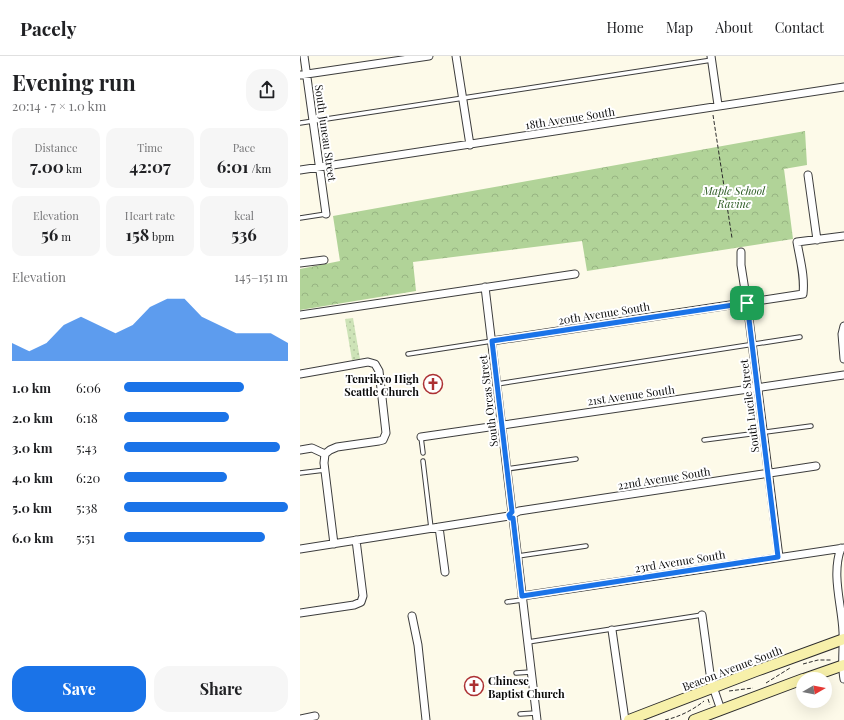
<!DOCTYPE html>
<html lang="en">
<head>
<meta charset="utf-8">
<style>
	:root { --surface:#fff; --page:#f6f6f6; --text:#202124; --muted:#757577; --line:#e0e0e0; --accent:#1a73e8 }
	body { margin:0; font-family:"Playfair Display",serif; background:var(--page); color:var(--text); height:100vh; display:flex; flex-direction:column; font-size:15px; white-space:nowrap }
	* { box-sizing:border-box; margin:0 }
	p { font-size:13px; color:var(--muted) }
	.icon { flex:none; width:22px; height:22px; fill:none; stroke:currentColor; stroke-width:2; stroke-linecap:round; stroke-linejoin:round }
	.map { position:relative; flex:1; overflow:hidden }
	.drawer { display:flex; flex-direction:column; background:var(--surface); width:300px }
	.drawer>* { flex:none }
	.needle { width:26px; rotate:81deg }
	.fabs { position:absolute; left:496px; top:616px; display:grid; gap:8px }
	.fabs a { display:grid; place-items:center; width:36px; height:36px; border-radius:50%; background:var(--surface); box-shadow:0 4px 16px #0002; font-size:20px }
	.pin { position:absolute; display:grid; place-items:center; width:34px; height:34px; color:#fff; margin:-17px; border-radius:8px; box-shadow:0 2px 6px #0006 }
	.round { display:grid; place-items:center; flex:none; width:42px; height:42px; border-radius:16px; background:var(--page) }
	.head { display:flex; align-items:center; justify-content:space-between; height:68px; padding:0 12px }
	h1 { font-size:22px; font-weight:700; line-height:30px }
	.metrics { display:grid; grid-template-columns:repeat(3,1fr); gap:6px; height:68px; padding:4px 12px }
	.metrics div { display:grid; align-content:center; border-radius:10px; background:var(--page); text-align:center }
	.metrics b { font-size:17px; font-weight:700 }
	.metrics small { font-size:11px; font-weight:400 }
	.metrics p { font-size:11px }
	.chart { height:112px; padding:8px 12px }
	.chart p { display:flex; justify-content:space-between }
	.chart svg { width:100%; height:72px; margin-top:4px; fill:var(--accent); opacity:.7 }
	.primary-button { display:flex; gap:8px; margin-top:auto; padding:8px 12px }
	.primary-button a { flex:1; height:46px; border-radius:16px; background:var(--accent); color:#fff; font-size:16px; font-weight:700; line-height:46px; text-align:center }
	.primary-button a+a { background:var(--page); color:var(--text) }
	ul { padding:0 12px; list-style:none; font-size:13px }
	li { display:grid; grid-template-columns:64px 48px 1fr; align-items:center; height:30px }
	li i { height:10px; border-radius:5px; background:var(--accent) }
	header { display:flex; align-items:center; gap:24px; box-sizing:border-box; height:56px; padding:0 20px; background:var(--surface); border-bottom:1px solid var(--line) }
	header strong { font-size:19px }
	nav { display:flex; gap:22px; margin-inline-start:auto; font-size:14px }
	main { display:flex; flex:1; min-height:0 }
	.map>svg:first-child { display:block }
	.grass { fill:url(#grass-dots) }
	.forest { fill:url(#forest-crowns) }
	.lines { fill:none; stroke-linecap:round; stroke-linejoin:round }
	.service-casing { stroke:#3d3d3d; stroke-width:5.5 }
	.minor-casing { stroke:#3d3d3d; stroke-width:9 }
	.secondary-casing { stroke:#2c2c2c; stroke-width:12 }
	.path { stroke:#2c2c2c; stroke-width:1; stroke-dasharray:4 2; stroke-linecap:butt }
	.service { stroke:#fff; stroke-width:3.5 }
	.minor { stroke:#fff; stroke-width:7 }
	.secondary { stroke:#f7f0aa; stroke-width:10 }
	.route-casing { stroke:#fff; stroke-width:8 }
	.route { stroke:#1a73e8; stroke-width:5 }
	.labels { text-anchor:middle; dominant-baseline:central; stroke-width:4; stroke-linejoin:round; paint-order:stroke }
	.street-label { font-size:11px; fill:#0a0a0a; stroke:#fff }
	.park-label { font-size:11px; font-style:italic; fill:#2c5b22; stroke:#fff }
	.poi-label { font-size:11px; font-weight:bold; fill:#0a0a0a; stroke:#fff; text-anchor:end }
</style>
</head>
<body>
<header>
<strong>Pacely</strong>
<nav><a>Home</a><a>Map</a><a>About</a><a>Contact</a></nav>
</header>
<main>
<section class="drawer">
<div class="head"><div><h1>Evening run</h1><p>20:14 · 7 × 1.0 km</p></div><a class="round"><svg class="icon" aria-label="share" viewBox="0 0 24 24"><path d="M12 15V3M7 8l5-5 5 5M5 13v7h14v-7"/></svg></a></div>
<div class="metrics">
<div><p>Distance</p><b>7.00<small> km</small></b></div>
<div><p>Time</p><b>42:07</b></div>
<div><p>Pace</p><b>6:01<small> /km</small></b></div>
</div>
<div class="metrics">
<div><p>Elevation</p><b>56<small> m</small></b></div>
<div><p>Heart rate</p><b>158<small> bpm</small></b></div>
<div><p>kcal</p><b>536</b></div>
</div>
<div class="chart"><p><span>Elevation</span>145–151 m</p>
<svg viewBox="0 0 160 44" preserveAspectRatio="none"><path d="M0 44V33L10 38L20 33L30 22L40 17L50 22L60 27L70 22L80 11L90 6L100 6L110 17L120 22L130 27L140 27L150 27L160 33V44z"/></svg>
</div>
<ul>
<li><b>1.0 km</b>6:06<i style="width:73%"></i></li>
<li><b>2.0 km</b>6:18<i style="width:64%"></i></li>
<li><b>3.0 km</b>5:43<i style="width:95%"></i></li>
<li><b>4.0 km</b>6:20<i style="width:63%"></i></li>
<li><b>5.0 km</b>5:38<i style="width:100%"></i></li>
<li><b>6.0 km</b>5:51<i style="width:86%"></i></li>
</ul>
<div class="primary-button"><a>Save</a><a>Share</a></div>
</section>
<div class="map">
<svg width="544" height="664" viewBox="0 0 544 664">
	<defs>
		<pattern id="grass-dots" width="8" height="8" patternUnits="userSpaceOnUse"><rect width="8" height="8" fill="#cde3b7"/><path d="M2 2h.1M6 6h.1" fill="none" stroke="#afc19c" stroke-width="1.8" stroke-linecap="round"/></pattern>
		<pattern id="forest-crowns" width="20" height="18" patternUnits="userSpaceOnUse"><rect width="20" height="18" fill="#b1d398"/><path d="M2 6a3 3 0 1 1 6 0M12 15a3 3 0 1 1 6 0" fill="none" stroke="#97b482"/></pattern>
	</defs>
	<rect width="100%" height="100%" fill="#fdfae9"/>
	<path class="grass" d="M53,262L60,303L52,304L45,263Z"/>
	<path class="forest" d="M505,75L507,109L484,113L493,183L287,215L282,185L113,206L116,235L0,254V213L40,205L33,160Z"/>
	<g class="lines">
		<g class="service-casing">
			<path id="service" d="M0,67L412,4
				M0,162L26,158
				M108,298L192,285
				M197,328L500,281
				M121,381L123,397
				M404,384L511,370
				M123,405L131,472
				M207,413L276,403
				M0,417L25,414
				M218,500L286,490
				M207,546L222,544
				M228,586L402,559
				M216,617L231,616
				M220,658L236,657"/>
		</g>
		<g class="minor-casing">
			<path id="minor" d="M4,0L26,158
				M156,0L170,89
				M411,0L418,49
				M0,19L129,0
				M0,114L544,31
				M508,119L517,184
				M441,196V209L447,247L479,501
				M0,207L24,204
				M185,231L212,456
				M0,259L275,218
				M544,270L542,278L544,303
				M192,285L503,238C505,220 500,204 497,186L544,180
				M0,318L68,306L75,308L79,315L86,377L83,384L79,385L37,391L30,394L25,398L12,392L0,394
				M121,381L544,319
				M25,398L24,407L34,488
				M215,457L219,455L516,410
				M213,462L237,664
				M139,471L145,516
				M541,492C531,519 542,549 543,576C544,591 541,608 544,623
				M0,493L209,460
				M222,540L544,492
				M0,557L54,549L61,546L63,540L56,484
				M402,559L411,625L421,654
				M112,560L118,589L126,664
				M312,574L325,664
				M0,663L15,660"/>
		</g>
		<g class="secondary-casing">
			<path id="secondary" d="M504,623L544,609
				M329,664L456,615L544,583
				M394,664L503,623"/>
		</g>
		<path class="path" d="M413,59L432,182
			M503,608L518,604H531
			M466,627L490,612
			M429,635L453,632
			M408,643L410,649
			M365,664C379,661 393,654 404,645"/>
		<use href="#service" class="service"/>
		<use href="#minor" class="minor"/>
		<use href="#secondary" class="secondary"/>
	</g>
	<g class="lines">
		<g class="route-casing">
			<path id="route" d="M447,247L478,501L222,540L213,462H210L209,459L212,456L192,285Z"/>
		</g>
		<use href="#route" class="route"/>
	</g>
	<defs>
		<g id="church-ring" transform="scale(1)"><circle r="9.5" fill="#fff" stroke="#ac3033" stroke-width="1.5"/><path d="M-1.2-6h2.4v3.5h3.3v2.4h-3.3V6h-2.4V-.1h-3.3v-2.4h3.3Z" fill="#ac3033"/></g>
	</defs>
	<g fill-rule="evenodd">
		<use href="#church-ring" x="133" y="328"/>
		<use href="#church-ring" x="174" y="630"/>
	</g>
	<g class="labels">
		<g class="street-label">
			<text transform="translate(270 62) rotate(-9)">18th Avenue South</text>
			<text transform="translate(26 77) rotate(82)">South Juneau Street</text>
			<text transform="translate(304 257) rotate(-9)">20th Avenue South</text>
			<text transform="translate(331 339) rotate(-8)">21st Avenue South</text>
			<text transform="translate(188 345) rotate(-97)">South Orcas Street</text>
			<text transform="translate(449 350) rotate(-97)">South Lucile Street</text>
			<text transform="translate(364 422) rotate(-9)">22nd Avenue South</text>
			<text transform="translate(380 505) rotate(-9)">23rd Avenue South</text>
			<text transform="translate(432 612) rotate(-21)">Beacon Avenue South</text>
		</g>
		<g class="park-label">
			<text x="434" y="134">Maple School<tspan x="434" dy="13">Ravine</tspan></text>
		</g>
		<g class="poi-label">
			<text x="119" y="322">Tenrikyo High<tspan x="119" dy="13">Seattle Church</tspan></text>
			<text x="188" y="624" text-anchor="start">Chinese<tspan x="188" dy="13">Baptist Church</tspan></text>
		</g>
	</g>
</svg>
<div class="fabs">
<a><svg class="needle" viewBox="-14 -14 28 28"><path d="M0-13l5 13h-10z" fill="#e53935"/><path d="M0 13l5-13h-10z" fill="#757577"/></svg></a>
</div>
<div class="pin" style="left:447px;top:247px;background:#1e9e55"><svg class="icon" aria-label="arrive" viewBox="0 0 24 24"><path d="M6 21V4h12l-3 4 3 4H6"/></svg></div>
</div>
</main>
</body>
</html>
